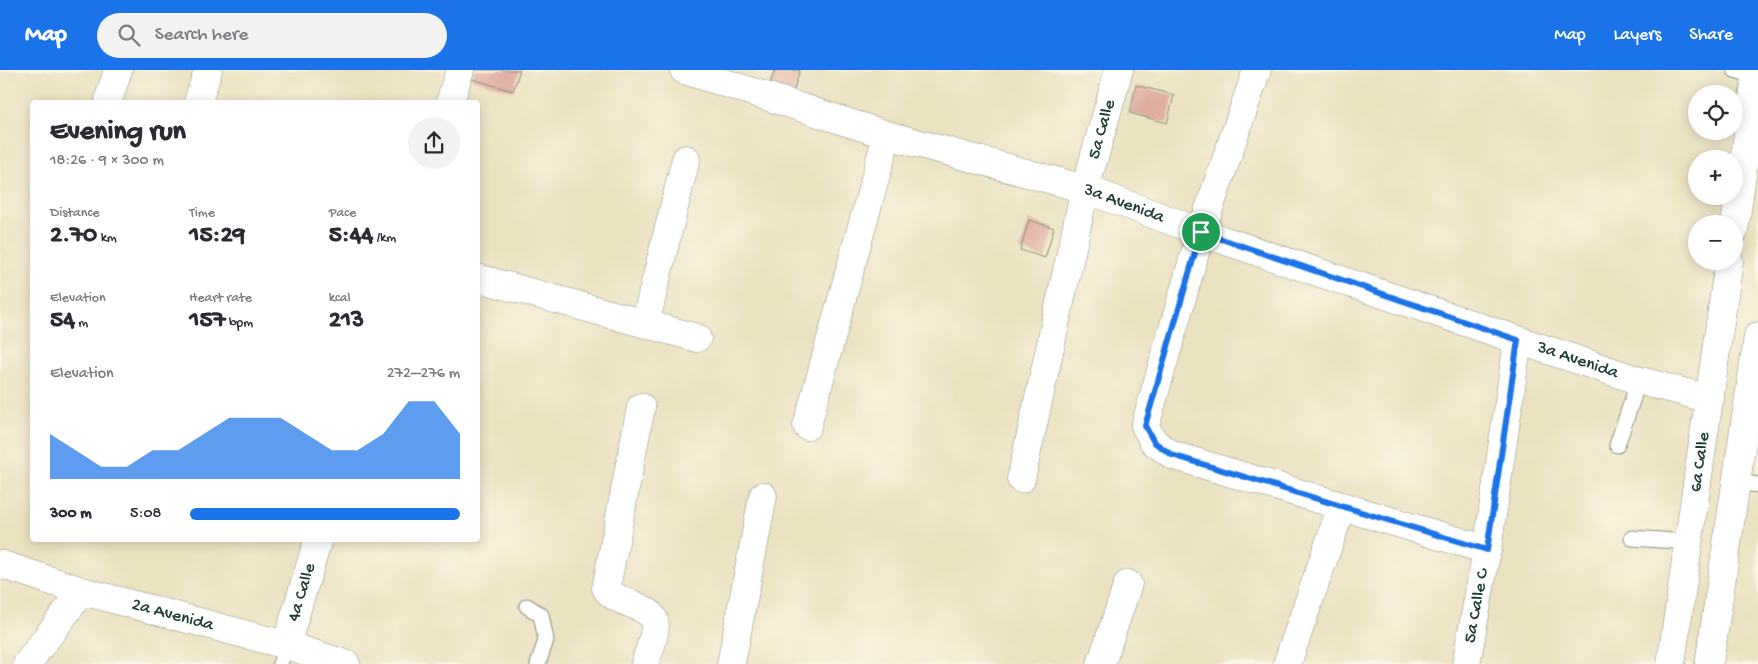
<!DOCTYPE html>
<html lang="en">
<head>
<meta charset="utf-8">
<style>
	:root { --surface:#fff; --page:#f2f2f3; --text:#2b2b33; --muted:#7c7c81; --accent:#1a73e8 }
	body { margin:0; font-family:"Gochi Hand",sans-serif; background:var(--page); color:var(--text); height:100vh; display:flex; flex-direction:column; font-size:19px; white-space:nowrap }
	* { box-sizing:border-box; margin:0 }
	p { font-size:16px; color:var(--muted) }
	.icon { flex:none; width:28px; height:28px; fill:none; stroke:currentColor; stroke-width:2; stroke-linecap:round; stroke-linejoin:round }
	.map { position:relative; flex:1; overflow:hidden }
	.sheet { position:absolute; left:30px; top:30px; width:450px; height:442px; display:flex; flex-direction:column; background:var(--surface); border-radius:5px; box-shadow:0 2px 12px #0003 }
	.sheet>* { flex:none }
	.fabs { position:absolute; left:1688px; top:15px; display:grid; gap:10px }
	.fabs a { display:grid; place-items:center; width:55px; height:55px; border-radius:50%; background:var(--surface); box-shadow:0 2px 12px #0003; font-size:25px }
	.pin { position:absolute; display:grid; place-items:center; width:42px; height:42px; color:#fff; margin:-21px; border:2px solid #fff; border-radius:50%; box-shadow:0 1px 5px #0007 }
	.round { display:grid; place-items:center; flex:none; width:52px; height:52px; border-radius:26px; background:var(--page) }
	.head { display:flex; align-items:center; justify-content:space-between; height:85px; padding:0 20px }
	h1 { font-size:28px; font-weight:700; line-height:38px }
	.stats { display:grid; grid-template-columns:repeat(3,1fr); gap:8px; height:85px; padding:5px 20px }
	.stats div { display:grid; align-content:center }
	.stats b { font-size:25px; font-weight:700 }
	.stats small { font-size:14px; font-weight:400 }
	.stats p { font-size:14px }
	.chart { height:140px; padding:10px 20px }
	.chart p { display:flex; justify-content:space-between }
	.chart svg { width:100%; height:90px; margin-top:5px; fill:var(--accent); opacity:.7 }
	ul { padding:0 20px; list-style:none; font-size:16px }
	li { display:grid; grid-template-columns:80px 60px 1fr; align-items:center; height:38px }
	li i { height:12px; border-radius:6px; background:var(--accent) }
	header { display:flex; align-items:center; gap:30px; box-sizing:border-box; height:70px; padding:0 25px; background:var(--accent); color:#fff }
	header strong { font-size:24px }
	nav { display:flex; gap:28px; margin-inline-start:auto; font-size:18px }
	.search { width:350px; height:45px; background:var(--page); display:flex; align-items:center; gap:12px; box-sizing:border-box; padding:0 18px; border-radius:28px; color:var(--muted); font-size:19px }
	.map>svg:first-child { display:block }
	.building { fill:#dfaca1 }
	.lines { fill:none; stroke-linecap:round; stroke-linejoin:round }
	.service-casing { stroke:#85907a; stroke-width:17 }
	.minor-casing { stroke:#85907a; stroke-width:29 }
	.tertiary-casing { stroke:#85907a; stroke-width:29 }
	.service { stroke:#fff; stroke-width:15 }
	.minor { stroke:#fff; stroke-width:28 }
	.tertiary { stroke:#fff; stroke-width:28 }
	.route-casing { stroke:#fff; stroke-width:10 }
	.route { stroke:#1a73e8; stroke-width:6 }
	.labels { text-anchor:middle; dominant-baseline:central; stroke-width:5; stroke-linejoin:round; paint-order:stroke }
	.street-label { font-size:18px; fill:#1f3d34; stroke:#fcf5e5 }
</style>
</head>
<body>
<header>
<strong>Map</strong>
<div class="search"><svg class="icon" aria-label="search" viewBox="0 0 24 24"><circle cx="10" cy="10" r="6"/><path d="M15 15l6 6"/></svg>Search here</div>
<nav><a>Map</a><a>Layers</a><a>Share</a></nav>
</header>
<div class="map">
<svg width="1758" height="594" viewBox="0 0 1758 594">
	<rect width="100%" height="100%" fill="#fcf5e5"/>
	<filter id="ink" filterUnits="userSpaceOnUse"><feTurbulence type="fractalNoise" baseFrequency=".02" numOctaves="2"/><feDisplacementMap in="SourceGraphic" scale="10" xChannelSelector="R" yChannelSelector="G"/><feConvolveMatrix kernelMatrix="1 2 1 2 8 2 1 2 1" color-interpolation-filters="sRGB"/></filter>
	<filter id="wash" filterUnits="userSpaceOnUse"><feTurbulence type="fractalNoise" baseFrequency=".0096" numOctaves="4" result="noise"/><feDisplacementMap in="SourceGraphic" scale="20" xChannelSelector="R" yChannelSelector="G"/><feGaussianBlur stdDeviation="1.12" result="paint"/><feColorMatrix in="noise" values="0 0 0 0 0 0 0 0 0 0 0 0 0 0 0 0 0 1.4 0 .05"/><feComposite in="paint" operator="in"/></filter>
	<g filter="url(#wash)">
		<rect width="100%" height="100%" fill="#ebe2c0"/>
		<g id="blocks">
			<path class="building" d="M474,0H520L513,21L472,9Z
				M775,0H800L792,25L769,17Z
				M1136,15L1174,25L1167,53L1130,43Z
				M1029,150L1054,158L1045,188L1020,180Z"/>
		</g>
	</g>
	<g filter="url(#ink)">
		<use href="#blocks" fill-opacity="0" stroke="#85907a" stroke-width="1"/>
		<g class="lines">
			<g class="service-casing">
				<path id="service" d="M1735,0L1756,6
					M1617,375L1633,328L1637,310
					M1737,412L1758,415
					M1632,468L1689,472
					M527,536L541,545L546,570L538,594
					M280,594L286,575"/>
			</g>
			<g class="minor-casing">
				<g id="minor">
					<path id="s1" d="M684,0L887,65L1085,119L1220,169L1518,270L1637,310L1710,329"/>
					<path d="M1257,0L1201,162L1145,356L1154,372L1172,385L1487,480"/>
					<path d="M109,28L118,0"/>
					<path d="M198,32L208,0"/>
					<path d="M450,32L460,0"/>
					<path d="M478,208L697,268"/>
					<path d="M645,254L686,89"/>
					<path d="M641,337L606,518C616,536 655,533 655,556C655,568 648,582 645,594"/>
					<path d="M807,356L887,65"/>
					<path id="s2" d="M1021,409L1085,119L1119,0"/>
					<path id="s3" d="M0,494L82,521L286,575L346,594"/>
					<path id="s4" d="M286,575L318,470"/>
					<path d="M27,594L82,521"/>
					<path d="M731,594L763,426"/>
					<path d="M1101,594L1128,514"/>
					<path d="M1287,594L1342,436"/>
					<path id="s5" d="M1466,594L1487,480L1518,270"/>
				</g>
			</g>
			<g class="tertiary-casing">
				<g id="tertiary">
					<path d="M1734,161L1757,0"/>
					<path id="s6" d="M1671,594L1729,191"/>
					<path d="M1709,594L1758,266"/>
				</g>
			</g>
			<use href="#service" class="service"/>
			<use href="#minor" class="minor"/>
			<use href="#tertiary" class="tertiary"/>
		</g>
	</g>
	<g class="lines" filter="url(#ink)">
		<g class="route-casing">
			<path id="route" d="M1201,162L1518,270L1487,480L1172,385L1154,372L1145,356Z"/>
		</g>
		<use href="#route" class="route"/>
	</g>
	<g class="labels">
		<g class="street-label">
			<text stroke="none"><textPath href="#s2" startOffset="359">5a Calle</textPath></text>
			<text stroke="none"><textPath href="#s1" startOffset="460">3a Avenida</textPath></text>
			<text stroke="none"><textPath href="#s1" startOffset="940">3a Avenida</textPath></text>
			<text stroke="none"><textPath href="#s6" startOffset="204">6a Calle</textPath></text>
			<text stroke="none"><textPath href="#s4" startOffset="55">4a Calle</textPath></text>
			<text stroke="none"><textPath href="#s5" startOffset="59">5a Calle C</textPath></text>
			<text stroke="none"><textPath href="#s3" startOffset="180">2a Avenida</textPath></text>
		</g>
	</g>
</svg>
<div class="fabs">
<a><svg class="icon" aria-label="locate" viewBox="0 0 24 24"><circle cx="12" cy="12" r="6"/><path d="M12 2v4M12 18v4M2 12h4M18 12h4"/></svg></a>
<a>+</a>
<a>−</a>
</div>
<div class="pin" style="left:1201px;top:162px;background:#1e9e55"><svg class="icon" aria-label="arrive" viewBox="0 0 24 24"><path d="M6 21V4h12l-3 4 3 4H6"/></svg></div>
<section class="sheet">
<div class="head"><div><h1>Evening run</h1><p>18:26 · 9 × 300 m</p></div><a class="round"><svg class="icon" aria-label="share" viewBox="0 0 24 24"><path d="M12 15V3M7 8l5-5 5 5M5 13v7h14v-7"/></svg></a></div>
<div class="stats">
<div><p>Distance</p><b>2.70<small> km</small></b></div>
<div><p>Time</p><b>15:29</b></div>
<div><p>Pace</p><b>5:44<small> /km</small></b></div>
</div>
<div class="stats">
<div><p>Elevation</p><b>54<small> m</small></b></div>
<div><p>Heart rate</p><b>157<small> bpm</small></b></div>
<div><p>kcal</p><b>213</b></div>
</div>
<div class="chart"><p><span>Elevation</span>272–276 m</p>
<svg viewBox="0 0 160 44" preserveAspectRatio="none"><path d="M0 44V22L10 30L20 38L30 38L40 30L50 30L60 22L70 14L80 14L90 14L100 22L110 30L120 30L130 22L140 6L150 6L160 22V44z"/></svg>
</div>
<ul>
<li><b>300 m</b>5:08<i style="width:100%"></i></li>
</ul>
</section>
</div>
</body>
</html>
